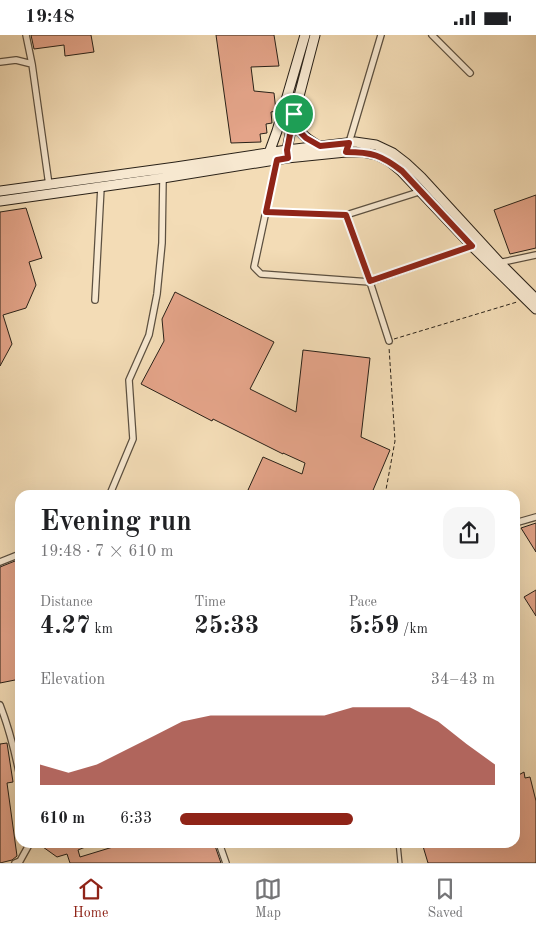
<!DOCTYPE html>
<html lang="en">
<head>
<meta charset="utf-8">
<style>
	:root { --surface:#fff; --page:#f6f6f6; --text:#202124; --muted:#757577; --line:#e0e0e0; --accent:#8f2418 }
	body { margin:0; font-family:"Old Standard TT",serif; background:var(--page); color:var(--text); height:100vh; display:flex; flex-direction:column; font-size:19px; white-space:nowrap }
	* { box-sizing:border-box; margin:0 }
	p { font-size:16px; color:var(--muted) }
	.icon { flex:none; width:28px; height:28px; fill:none; stroke:currentColor; stroke-width:2; stroke-linecap:round; stroke-linejoin:round }
	.map { position:relative; flex:1; overflow:hidden }
	.drawer { position:absolute; left:15px; top:455px; width:505px; height:358px; display:flex; flex-direction:column; background:var(--surface); border-radius:15px; box-shadow:0 5px 20px #0002 }
	.drawer>* { flex:none }
	.pin { position:absolute; display:grid; place-items:center; width:42px; height:42px; color:#fff; margin:-21px; border:2px solid #fff; border-radius:50%; box-shadow:0 1px 5px #0007 }
	.round { display:grid; place-items:center; flex:none; width:52px; height:52px; border-radius:15px; background:var(--page) }
	.head { display:flex; align-items:center; justify-content:space-between; height:85px; padding:0 25px }
	h1 { font-size:28px; font-weight:800; line-height:38px }
	.figures { display:grid; grid-template-columns:repeat(3,1fr); gap:8px; height:85px; padding:5px 25px }
	.figures div { display:grid; align-content:center }
	.figures b { font-size:25px; font-weight:800 }
	.figures small { font-size:14px; font-weight:400 }
	.figures p { font-size:14px }
	.chart { height:140px; padding:10px 25px }
	.chart p { display:flex; justify-content:space-between }
	.chart svg { width:100%; height:90px; margin-top:5px; fill:var(--accent); opacity:.7 }
	ul { padding:0 25px; list-style:none; font-size:16px }
	li { display:grid; grid-template-columns:80px 60px 1fr; align-items:center; height:38px }
	li i { height:12px; border-radius:6px; background:var(--accent) }
	.status { display:flex; justify-content:space-between; align-items:center; height:35px; padding:0 25px; background:var(--surface); direction:ltr }
	.status svg { height:14px; fill:currentColor }
	.tab-bar { display:flex; justify-content:space-around; align-items:center; height:70px; border-top:1px solid var(--line); background:var(--surface); font-size:14px; color:var(--muted) }
	.tab-bar a { display:grid; justify-items:center; gap:2px }
	.tab-bar .selected { color:var(--accent) }
	.map>svg:first-child { display:block }
	.building { fill:#e4a489; stroke:#292118 }
	.lines { fill:none; stroke-linecap:round; stroke-linejoin:round }
	.lane-casing { stroke:#5c5040; stroke-width:5.5 }
	.street-casing { stroke:#5c5040; stroke-width:8 }
	.secondary-casing { stroke:#292118; stroke-width:11 }
	.path { stroke:#292118; stroke-width:1; stroke-dasharray:4 2.5; stroke-linecap:butt }
	.lane { stroke:#f7e8d0; stroke-width:3 }
	.street { stroke:#f7e8d0; stroke-width:5.5 }
	.secondary { stroke:#f7e8d0; stroke-width:9 }
	.route-casing { stroke:#fff; stroke-width:10 }
	.route { stroke:#8f2418; stroke-width:6 }
</style>
</head>
<body>
<div class="status"><b>19:48</b><svg viewBox="0 0 49 12"><path d="M0 12V9h3v3zM5 12V6h3v6zM10 12V3h3v9zM15 12V0h3v12zM26 1h20v11H26zM47 4h2v5h-2z"/></svg></div>
<div class="map">
<svg width="536" height="828" viewBox="0 0 536 828">
	<rect width="100%" height="100%" fill="#f3dcb6"/>
	<filter id="stains"><feTurbulence type="fractalNoise" baseFrequency=".004" numOctaves="4"/><feColorMatrix values="0 0 0 0 .2 0 0 0 0 .09 0 0 0 0 .02 0 0 0 .5 -.17"/></filter>
	<radialGradient id="worn" r=".72"><stop offset=".6" stop-color="#630" stop-opacity="0"/><stop offset="1" stop-color="#630" stop-opacity=".3"/></radialGradient>
	<path class="building" d="M31,0H91L94,17L65,21L64,10L34,14Z
		M216,0H274L279,31L251,32L254,56L274,58L276,76L271,77L272,88L266,89L267,98L260,99L261,107L231,108Z
		M536,160V213L510,219L494,175Z
		M26,173L42,223L29,227L36,250L26,273L3,280L12,309L0,331V177Z
		M175,257L274,307L250,354L296,377L303,315L370,323L361,402L390,415L371,460H262L248,455L263,422L302,439L305,428L283,418V419L213,384L212,386L141,349L164,306L162,284Z
		M536,488V517L521,493Z
		M20,524V644L0,648V532Z
		M536,555V581L524,562Z
		M7,708L13,747L7,748L17,821L12,825L0,828V709Z
		M524,737L525,743L530,742L536,766V828H428L422,808H515V742Z
		M42,808H95L78,815L80,822L126,808H214L221,828H70L67,819L57,822L43,812Z"/>
	<g class="lines">
		<g class="lane-casing">
			<path id="lane" d="M398,808L400,828"/>
		</g>
		<g class="street-casing">
			<path id="street" d="M26,0L32,29
				M432,0L470,38
				M0,27L16,25L32,29L49,150
				M348,111L381,0
				M277,125L254,232L261,239L370,247L472,211
				M266,177L346,180
				M498,228L536,220
				M95,265L101,152
				M389,306L370,247L346,180L422,156
				M110,459L133,404L129,345L149,300L157,259L162,208L163,143
				M515,488L536,482
				M0,527L20,519
				M0,670C9,693 15,717 20,742
				M219,808L226,828
				M15,828L20,826L30,808"/>
		</g>
		<g class="secondary-casing">
			<path id="secondary" d="M295,83C298,99 306,103 319,111
				M287,120V115L293,84L315,0
				M269,122V118L277,96L305,0
				M0,156L176,132L287,115L355,107L376,110L393,118L406,128L421,142L499,227L536,264
				M0,166L163,143L287,123L346,117H363L377,120L389,126L401,136L472,211L536,274"/>
		</g>
		<path class="path" d="M394,304L517,267
			M385,460L395,406L389,312"/>
		<use href="#lane" class="lane"/>
		<use href="#street" class="street"/>
		<use href="#secondary" class="secondary"/>
	</g>
	<g class="lines">
		<g class="route-casing">
			<path id="route" d="M294,79L297,91L301,98L306,103L320,111L349,108L346,117C372,117 381,120 402,136L472,211L370,246L346,180L266,177L277,125L288,123L287,115Z"/>
		</g>
		<use href="#route" class="route"/>
	</g>
	<rect width="100%" height="100%" filter="url(#stains)"/>
	<rect width="100%" height="100%" fill="url(#worn)"/>
</svg>
<div class="pin" style="left:294px;top:79px;background:#1e9e55"><svg class="icon" aria-label="arrive" viewBox="0 0 24 24"><path d="M6 21V4h12l-3 4 3 4H6"/></svg></div>
<section class="drawer">
<div class="head"><div><h1>Evening run</h1><p>19:48 · 7 × 610 m</p></div><a class="round"><svg class="icon" aria-label="share" viewBox="0 0 24 24"><path d="M12 15V3M7 8l5-5 5 5M5 13v7h14v-7"/></svg></a></div>
<div class="figures">
<div><p>Distance</p><b>4.27<small> km</small></b></div>
<div><p>Time</p><b>25:33</b></div>
<div><p>Pace</p><b>5:59<small> /km</small></b></div>
</div>
<div class="chart"><p><span>Elevation</span>34–43 m</p>
<svg viewBox="0 0 160 44" preserveAspectRatio="none"><path d="M0 44V34L10 38L20 34L30 27L40 20L50 13L60 10L70 10L80 10L90 10L100 10L110 6L120 6L130 6L140 13L150 24L160 34V44z"/></svg>
</div>
<ul>
<li><b>610 m</b>6:33<i style="width:55%"></i></li>
</ul>
</section>
</div>
<nav class="tab-bar">
<a class="selected"><svg class="icon" aria-label="home" viewBox="0 0 24 24"><path d="M3 11l9-7 9 7M6 9v11h12V9"/></svg>Home</a>
<a><svg class="icon" aria-label="map" viewBox="0 0 24 24"><path d="M3 6l6-2 6 2 6-2v14l-6 2-6-2-6 2zM9 4v14M15 6v14"/></svg>Map</a>
<a><svg class="icon" aria-label="saved" viewBox="0 0 24 24"><path d="M7 4h10v16l-5-4-5 4z"/></svg>Saved</a>
</nav>
</body>
</html>
